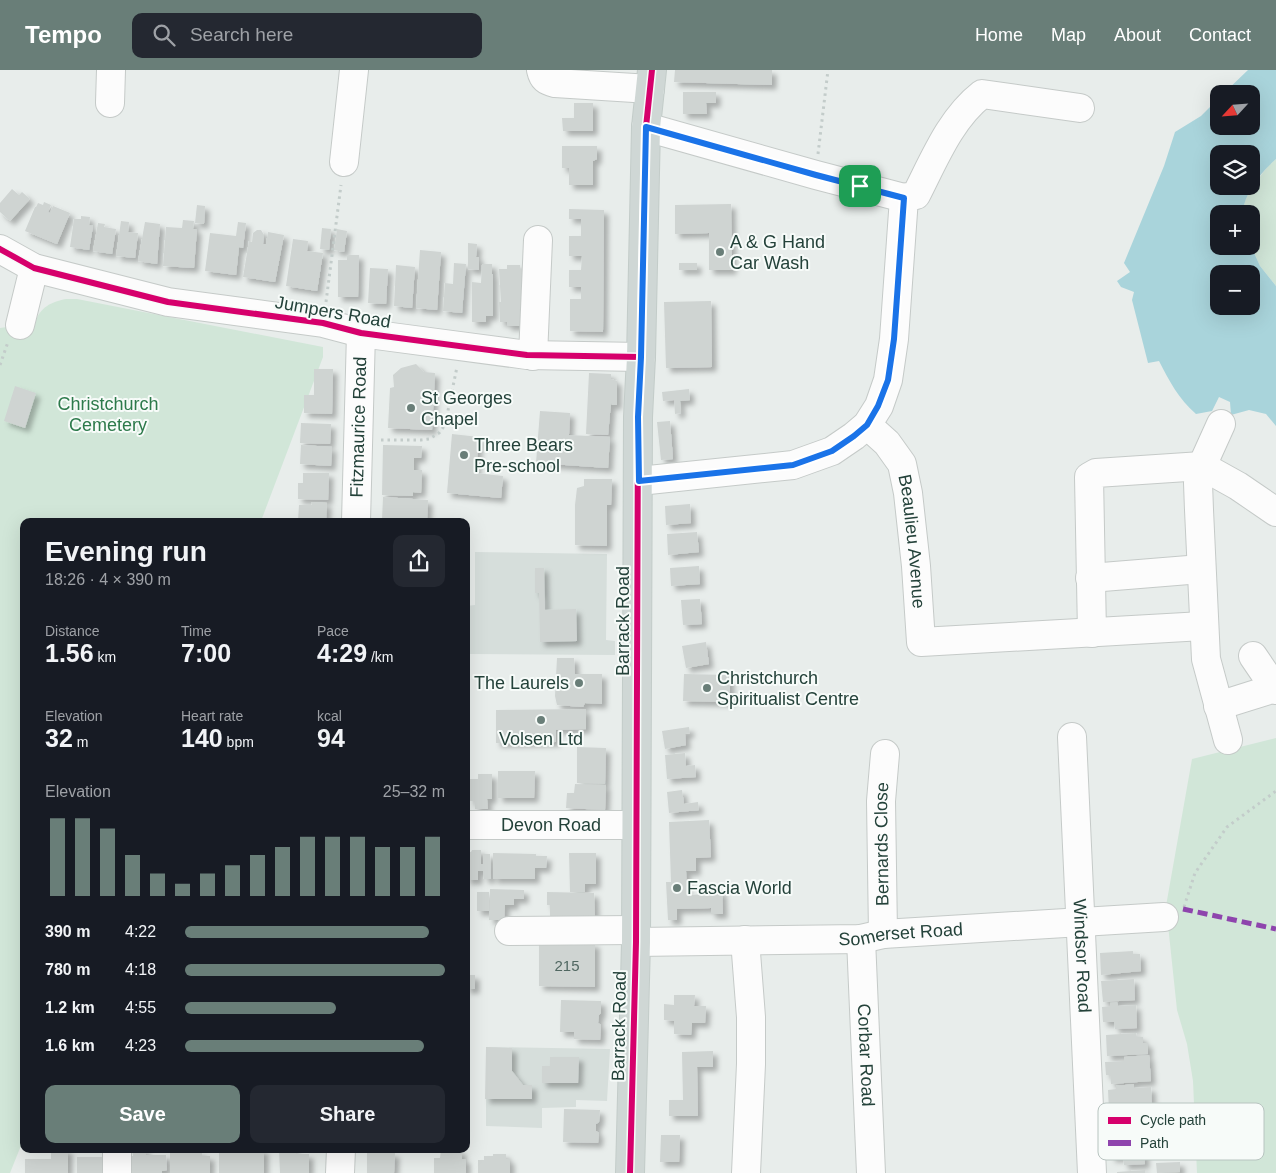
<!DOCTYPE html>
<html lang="en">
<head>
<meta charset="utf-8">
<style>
	:root { --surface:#171b24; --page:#242831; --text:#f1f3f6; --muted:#9ea1a6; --accent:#697e78 }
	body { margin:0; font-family:Helvetica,sans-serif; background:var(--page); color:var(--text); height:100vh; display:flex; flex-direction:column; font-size:19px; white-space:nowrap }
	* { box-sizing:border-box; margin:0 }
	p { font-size:16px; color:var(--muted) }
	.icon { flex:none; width:28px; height:28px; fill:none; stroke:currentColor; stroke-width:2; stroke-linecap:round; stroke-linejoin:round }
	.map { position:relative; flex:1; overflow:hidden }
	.details { position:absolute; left:20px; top:448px; width:450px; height:635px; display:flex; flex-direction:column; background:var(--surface); border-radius:10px; box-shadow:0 5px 20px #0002 }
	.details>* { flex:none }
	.needle { width:32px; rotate:244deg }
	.controls { position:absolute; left:1210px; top:15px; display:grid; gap:10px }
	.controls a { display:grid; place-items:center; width:50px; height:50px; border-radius:10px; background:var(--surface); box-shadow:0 5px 20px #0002; font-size:25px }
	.pin { position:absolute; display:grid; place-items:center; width:42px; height:42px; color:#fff; margin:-21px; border-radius:10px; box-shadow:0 2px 8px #0006 }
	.round { display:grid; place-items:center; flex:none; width:52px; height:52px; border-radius:10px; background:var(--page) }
	.headline { display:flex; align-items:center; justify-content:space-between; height:85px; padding:0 25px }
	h1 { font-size:28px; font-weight:600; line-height:38px }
	.figures { display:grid; grid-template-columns:repeat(3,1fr); gap:8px; height:85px; padding:5px 25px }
	.figures div { display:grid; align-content:center }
	.figures b { font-size:25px; font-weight:600 }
	.figures small { font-size:14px; font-weight:400 }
	.figures p { font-size:14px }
	.chart { height:140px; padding:10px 25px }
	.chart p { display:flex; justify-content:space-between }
	.chart svg { width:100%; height:90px; margin-top:5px; stroke:var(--accent); stroke-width:6 }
	.cta { display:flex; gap:10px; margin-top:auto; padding:10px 25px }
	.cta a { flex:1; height:58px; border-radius:10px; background:var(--accent); color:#fff; font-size:20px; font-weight:600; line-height:58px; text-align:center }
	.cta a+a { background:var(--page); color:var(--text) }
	ul { padding:0 25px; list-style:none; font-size:16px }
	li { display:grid; grid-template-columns:80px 60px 1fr; align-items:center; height:38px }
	li i { height:12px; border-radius:6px; background:var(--accent) }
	header { display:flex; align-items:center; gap:30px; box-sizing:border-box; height:70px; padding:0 25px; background:var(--accent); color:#fff }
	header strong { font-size:24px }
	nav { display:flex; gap:28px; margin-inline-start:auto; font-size:18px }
	.search { width:350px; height:45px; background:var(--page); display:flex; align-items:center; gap:12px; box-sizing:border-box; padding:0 18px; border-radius:10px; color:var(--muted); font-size:19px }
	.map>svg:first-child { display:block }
	.built { fill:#d6dedb }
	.green { fill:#d1e6d8 }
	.water { fill:#a9d4db; fill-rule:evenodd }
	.building { fill:#cfd4d2; filter:url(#shadow) }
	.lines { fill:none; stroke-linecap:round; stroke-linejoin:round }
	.minor-casing { stroke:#c5cac8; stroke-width:30 }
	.major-casing { stroke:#c3ccc9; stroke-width:30 }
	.path { stroke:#c3ccca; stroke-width:3; stroke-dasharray:2.5 4; stroke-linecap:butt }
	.minor { stroke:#fcfcfc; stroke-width:28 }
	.major { stroke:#cfd7d5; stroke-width:28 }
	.quiet { stroke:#8e44ad; stroke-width:5; stroke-dasharray:10 5; stroke-linecap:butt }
	.cycleway-casing { stroke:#f7fbf9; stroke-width:9 }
	.cycleway { stroke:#d6006c; stroke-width:6 }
	.route-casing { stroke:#fff; stroke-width:10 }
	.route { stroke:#1a73e8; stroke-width:6 }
	.poi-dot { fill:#697e78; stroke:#f7fbf9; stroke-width:2 }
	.labels { text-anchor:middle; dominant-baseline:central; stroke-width:4; stroke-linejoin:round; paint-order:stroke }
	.number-label { font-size:15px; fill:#506761 }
	.poi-label { font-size:18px; fill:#24423a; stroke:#f7fbf9; text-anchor:start }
	.street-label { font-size:18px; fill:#24423a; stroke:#f7fbf9 }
	.park-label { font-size:18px; fill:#2d7a4b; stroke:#f7fbf9 }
	.key { fill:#f7fbf9; stroke:#b8c4c0; stroke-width:1 }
	.key-label { font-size:14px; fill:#24423a }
</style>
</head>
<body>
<header>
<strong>Tempo</strong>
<div class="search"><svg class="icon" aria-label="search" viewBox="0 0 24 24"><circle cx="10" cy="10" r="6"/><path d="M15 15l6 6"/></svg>Search here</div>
<nav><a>Home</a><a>Map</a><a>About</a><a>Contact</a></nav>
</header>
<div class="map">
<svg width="1276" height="1103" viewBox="0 0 1276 1103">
	<defs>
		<filter id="shadow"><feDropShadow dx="4.5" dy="4.5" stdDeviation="2.5" flood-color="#0004"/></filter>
	</defs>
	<rect width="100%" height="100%" fill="#e8edeb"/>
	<path class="built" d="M475,482L607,484L606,570L615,571V585L470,584L466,580V536L475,535Z
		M486,977L610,979L607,1031L576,1030V1037L542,1038V1058L486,1056Z"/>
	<path class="green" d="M1276,89V216L1260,196L1251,176V144L1241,143L1248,123L1268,96Z
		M66,229H77L323,277V287L261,451H24V1068L10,1103H0V258L35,253C40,237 51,232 66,229Z
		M1276,668V1103H1197L1193,1011L1187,974L1177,940L1166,836L1192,689Z"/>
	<path class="water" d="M1248,0H1276V89C1260,103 1245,122 1242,144H1219V176H1251L1260,196L1276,216V356L1266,344L1249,340L1231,345L1230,332L1219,327L1212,341L1196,344C1178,328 1170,312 1159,291L1148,293L1132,230L1134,222L1121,217L1117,211L1130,202L1124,193L1164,96L1175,62L1201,46L1219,28V56H1251V24H1223ZM1219,84H1251V116H1219ZM1219,204H1251V236H1219Z"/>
	<path class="building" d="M675,0H772V15L674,12Z
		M683,22H716V33H706L707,44H683Z
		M574,33H593V61H563L562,48H574Z
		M562,76H597V89L593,91V115H569V98H562Z
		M12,119L19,125L22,122L30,129L10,151L0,142V133Z
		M44,132L51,135L48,142L50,143L53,136L70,143L57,174L25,161L35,137H36L38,133L43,135Z
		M731,134L732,200H709V163L675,164V135Z
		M197,135L205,136L204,154L195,153Z
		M569,139L604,140L603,262L570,261V229H581V217H569V200H581L582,186H569V166H581V149H569Z
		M81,146L90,147L89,155L93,156L89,180L70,177L74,149H81Z
		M183,150L194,151L193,159H197L194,198L163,196L166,157L182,158Z
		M121,151L129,152L128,162L138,163L135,188L116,186Z
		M145,152L160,154L157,194L138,191Z
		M238,152L246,153L243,178L239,177L236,205L205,201L210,163L236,166Z
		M98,153L105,154L104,157L116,159L112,184L93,181Z
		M322,158L331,159L329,180L320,179Z
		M337,159L347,161L344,182L334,180Z
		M257,160H261L264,165L263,174H266L268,162L284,165L275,212L243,207L249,171L252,172L253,163Z
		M293,169L308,171L307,181L323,183L317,221L286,216Z
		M468,173L477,174L476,187H479V200L468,199Z
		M420,180L441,182L437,240L416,238Z
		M347,185H359L358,227H338V190H347Z
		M454,193L466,194L462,243L443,241L445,213L453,214Z
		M679,193H697V200H679Z
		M482,194H492V204H493V246H486V252H472V212L481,213Z
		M396,195L415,197L412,238L394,236Z
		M507,195H520V199H525L526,252H520V256H507V252H500L499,232H501L499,199H507Z
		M370,198L388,199L386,234L368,233Z
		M711,231L712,297L666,298L664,232Z
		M416,294L424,302L435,303L432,360L388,358L390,318L394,317L393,305L401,298Z
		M314,299H333L332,344L304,343V325H314Z
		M589,303L611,304V309L617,311V335H612L611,333L608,365L586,364Z
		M15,316L36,323L25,358L4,351Z
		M689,319L690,330L680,331L681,343L675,344L674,330L663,331L662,322Z
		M540,341L570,343L569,365L610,367L608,398L536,393Z
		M670,351L673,389L661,390L657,352Z
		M301,353L331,354L330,374L300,373Z
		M452,364L479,367L476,403L503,406L501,428L447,423Z
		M301,375L332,377L331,396L300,394Z
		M383,375L422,376L421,388H414V400H422L421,423L413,422V426L382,425Z
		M303,403H329L328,430L298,429V413H303Z
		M584,409H612L611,435H607V476L575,475V435L577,418L584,416Z
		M383,427L428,430L427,451L382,450Z
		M311,432L327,433L326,451H298L299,435H312Z
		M690,434L691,453L666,455L665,436Z
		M697,462L699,482L668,485L667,464Z
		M699,496L700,514L671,516L670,498Z
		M535,498H544L545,540L576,539L577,571L540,572L539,523H535Z
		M700,529L702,554L683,555L681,530Z
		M706,572L709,594L686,598L682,576Z
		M557,588H574L575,604H602V634L585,633L583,637L557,635L555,626Z
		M684,604L730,605V632L683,631Z
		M586,639V659L556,660V672L496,673V640Z
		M689,657L690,663L685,664L686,675L665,679L662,661Z
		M577,677L606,678L605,714L577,713Z
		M685,683L686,696L695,695L696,707L667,709L665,685Z
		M498,701H535L534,728H498Z
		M478,704H492V729H487L488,739H475L474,731H470L469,709H478Z
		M575,714L606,715L605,740L566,738L567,723H574Z
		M682,720L684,734L698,732L699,740L669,743L667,722Z
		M709,750L711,787L696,788V801H686L687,825L710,824V821L722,820L723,844H711V838L677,839V850H668L666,812H671L669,752Z
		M472,780H481V794H483V784H490L491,809H484L483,801H478V810H466V782H471Z
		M493,783L536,784V786H547L546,798H535V809H493Z
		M569,783H596V814H585V822H570Z
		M490,819L524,820V829H514V835H505L504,850H489Z
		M477,822H489V841H477Z
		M547,822L594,823L595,846L592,847L550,850V835H547Z
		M539,873H595V917L539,916Z
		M1133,881V884H1140L1141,901L1101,905L1100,883Z
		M466,905H475V919H466Z
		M1134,909L1135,930L1103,932L1101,911Z
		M674,925H695L694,936H706L705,953H692L691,965L674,964V951L664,950V934L674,935Z
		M561,930L601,931V943L599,945L598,953L601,955L600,970L574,969V962H560Z
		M1117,932L1118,936L1136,935L1137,958L1115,959L1114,952H1103L1102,937L1110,936V933Z
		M1136,963L1137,967H1143V973H1148V984L1107,986L1106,965Z
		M486,977L512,978V1001L523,1015H532V1029H485Z
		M713,981V997H697L698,1046H669V1030H683L682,982Z
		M1149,985L1151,1011L1111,1014L1110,1005H1106L1105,992L1124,991V987Z
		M550,987H579L578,1013H542V996H550Z
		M1134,1014V1018L1151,1017L1152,1038L1132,1040V1046L1154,1045L1155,1066L1139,1067V1073H1144L1145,1094L1124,1095L1123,1087L1111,1088L1110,1075L1122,1074V1068L1114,1069L1113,1061H1110L1108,1020L1116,1019V1016Z
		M564,1039L600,1040L599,1052L596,1054V1061L599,1063L598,1073L563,1072Z
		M661,1065H680L679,1092H660Z
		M51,1079H68V1103H25V1089H51Z
		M132,1079H146V1085H166L167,1100L162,1101V1103H123L122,1086H133Z
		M219,1079H264V1103H219Z
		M279,1079H295L296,1084H309V1103H280Z
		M441,1080H462V1089H466V1103H434V1088H440Z
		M170,1082H202V1086H210V1103H170Z
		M367,1082L395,1083L394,1103H367Z
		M493,1084H506V1089H510V1103H478V1090H484V1086H493Z
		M77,1087H111V1103H77Z
		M1180,1092V1102L1157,1103L1156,1093Z
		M1145,1100V1103H1117V1102Z"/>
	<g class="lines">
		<g class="minor-casing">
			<g id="minor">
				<path d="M541,0C543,9 546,11 555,13L650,19"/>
				<path d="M110,33L111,0"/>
				<path d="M646,57L816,105L904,128"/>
				<path d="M344,92L354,0"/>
				<path d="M0,179L34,198L168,232L323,253L361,263L527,285L641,287"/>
				<path d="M20,255L34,198"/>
				<path d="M533,286L538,170"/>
				<path d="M1221,354L1202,396L1198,413L1199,440L1206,589L1228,670"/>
				<path id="s1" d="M867,355L887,373L902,394L908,423L916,496L921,572L1203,556"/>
				<path d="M639,411L793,395L832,381L854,366L867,355L879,336L888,310L894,269L904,128L916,125C934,90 950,49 982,24L1080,38"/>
				<path id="s2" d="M356,451L361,263"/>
				<path d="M1090,508L1201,499"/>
				<path d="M1092,563L1089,407L1096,403L1202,396L1238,416L1276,442"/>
				<path d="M1253,586L1276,620"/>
				<path d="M1218,636L1275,618"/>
				<path id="s3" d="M1072,667L1092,1103"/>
				<path id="s4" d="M466,755H636"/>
				<path d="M509,861L636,860"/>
				<path id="s5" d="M883,864L881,731L885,684"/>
				<path id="s6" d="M861,869L871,1103"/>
				<path d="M745,870L751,947V994L746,1103"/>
				<path id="s7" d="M636,872L861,869L883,864L1164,847"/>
				<path d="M117,1103V1079"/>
				<path d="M340,1103L341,1079"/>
			</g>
		</g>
		<g class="major-casing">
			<path id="major" d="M630,1103L636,872L638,347L641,287L646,57L652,0"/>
		</g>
		<path class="path" d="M818,84L828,0
			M326,232L341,115
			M0,295L8,272
			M381,370H421L429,369L439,363L445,355L457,297
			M1184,837L1195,803L1227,757L1276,721"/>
		<use href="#minor" class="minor"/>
		<use href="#major" class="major"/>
		<path class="quiet" d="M1183,839L1276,859"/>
		<g class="cycleway-casing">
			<path id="cycleway" d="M0,179L34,198L168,232L323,253L361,263L527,285L641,287
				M630,1103L636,872L638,347L641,287L646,57L652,0"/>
		</g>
		<use href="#cycleway" class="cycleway"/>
	</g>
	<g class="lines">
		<g class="route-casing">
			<path id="route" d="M646,57L816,105L904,128L894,269L888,310L878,336L867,355L854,366L832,381L793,395L639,411L638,347L641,287Z"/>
		</g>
		<use href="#route" class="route"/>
	</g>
	<g class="poi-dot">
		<circle cx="720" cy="182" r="5"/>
		<circle cx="411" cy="338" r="5"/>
		<circle cx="464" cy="385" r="5"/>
		<circle cx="579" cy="613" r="5"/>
		<circle cx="707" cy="618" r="5"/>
		<circle cx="541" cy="650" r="5"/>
		<circle cx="677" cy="818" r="5"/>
	</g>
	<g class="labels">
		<g class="number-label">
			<text x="567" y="895">215</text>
		</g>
		<g class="poi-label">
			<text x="730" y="172">A &amp; G Hand<tspan x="730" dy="21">Car Wash</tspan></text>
			<text x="421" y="328">St Georges<tspan x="421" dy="21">Chapel</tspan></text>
			<text x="474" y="375">Three Bears<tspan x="474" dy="21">Pre-school</tspan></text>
			<text x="717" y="608">Christchurch<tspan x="717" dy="21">Spiritualist Centre</tspan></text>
			<text x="569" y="613" text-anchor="end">The Laurels</text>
			<text x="541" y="669" text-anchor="middle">Volsen Ltd</text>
			<text x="687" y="818">Fascia World</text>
		</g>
		<g class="street-label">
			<text transform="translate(333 242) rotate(10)">Jumpers Road</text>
			<text stroke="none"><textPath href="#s2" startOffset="94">Fitzmaurice Road</textPath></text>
			<text stroke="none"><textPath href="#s1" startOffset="131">Beaulieu Avenue</textPath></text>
			<text transform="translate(623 551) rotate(-90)">Barrack Road</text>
			<text stroke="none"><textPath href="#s4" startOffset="85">Devon Road</textPath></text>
			<text stroke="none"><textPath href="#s5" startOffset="90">Bernards Close</textPath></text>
			<text stroke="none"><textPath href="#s7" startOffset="265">Somerset Road</textPath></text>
			<text stroke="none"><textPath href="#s3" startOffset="219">Windsor Road</textPath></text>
			<text transform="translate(619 956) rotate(-89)">Barrack Road</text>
			<text stroke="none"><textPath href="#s6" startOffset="116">Corbar Road</textPath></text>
		</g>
		<g class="park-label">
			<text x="108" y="334">Christchurch<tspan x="108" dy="21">Cemetery</tspan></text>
		</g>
	</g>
	<rect x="1098" y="1033" width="166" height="57" rx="8" class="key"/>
	<rect x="1108" y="1047" width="23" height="7" fill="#d6006c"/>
	<rect x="1108" y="1070" width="23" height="6" fill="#8e44ad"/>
	<g class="key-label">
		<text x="1140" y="1055">Cycle path</text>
		<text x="1140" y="1078">Path</text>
	</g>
</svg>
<div class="controls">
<a><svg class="needle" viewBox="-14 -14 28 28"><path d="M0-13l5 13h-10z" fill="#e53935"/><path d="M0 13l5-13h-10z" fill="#9ea1a6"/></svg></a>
<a><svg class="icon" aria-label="layers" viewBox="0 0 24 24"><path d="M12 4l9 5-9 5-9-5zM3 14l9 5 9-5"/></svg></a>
<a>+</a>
<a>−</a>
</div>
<div class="pin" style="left:860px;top:116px;background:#1e9e55"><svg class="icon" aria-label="arrive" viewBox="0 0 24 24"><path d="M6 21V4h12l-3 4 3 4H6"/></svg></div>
<section class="details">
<div class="headline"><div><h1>Evening run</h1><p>18:26 · 4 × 390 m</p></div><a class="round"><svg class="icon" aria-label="share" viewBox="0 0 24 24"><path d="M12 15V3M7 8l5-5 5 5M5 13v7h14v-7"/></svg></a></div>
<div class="figures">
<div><p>Distance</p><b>1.56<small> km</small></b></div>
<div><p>Time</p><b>7:00</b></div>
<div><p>Pace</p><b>4:29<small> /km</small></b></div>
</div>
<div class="figures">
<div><p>Elevation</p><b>32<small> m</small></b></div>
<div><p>Heart rate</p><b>140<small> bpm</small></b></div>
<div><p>kcal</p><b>94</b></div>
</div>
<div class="chart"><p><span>Elevation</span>25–32 m</p>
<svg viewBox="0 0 160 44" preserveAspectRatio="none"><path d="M5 44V6M15 44V6M25 44V11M35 44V24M45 44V33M55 44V38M65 44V33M75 44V29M85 44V24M95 44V20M105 44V15M115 44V15M125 44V15M135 44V20M145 44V20M155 44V15"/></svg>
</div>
<ul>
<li><b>390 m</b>4:22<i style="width:94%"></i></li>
<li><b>780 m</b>4:18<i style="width:100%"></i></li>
<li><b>1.2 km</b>4:55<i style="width:58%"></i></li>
<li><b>1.6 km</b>4:23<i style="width:92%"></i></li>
</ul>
<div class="cta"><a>Save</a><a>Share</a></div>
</section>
</div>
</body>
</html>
